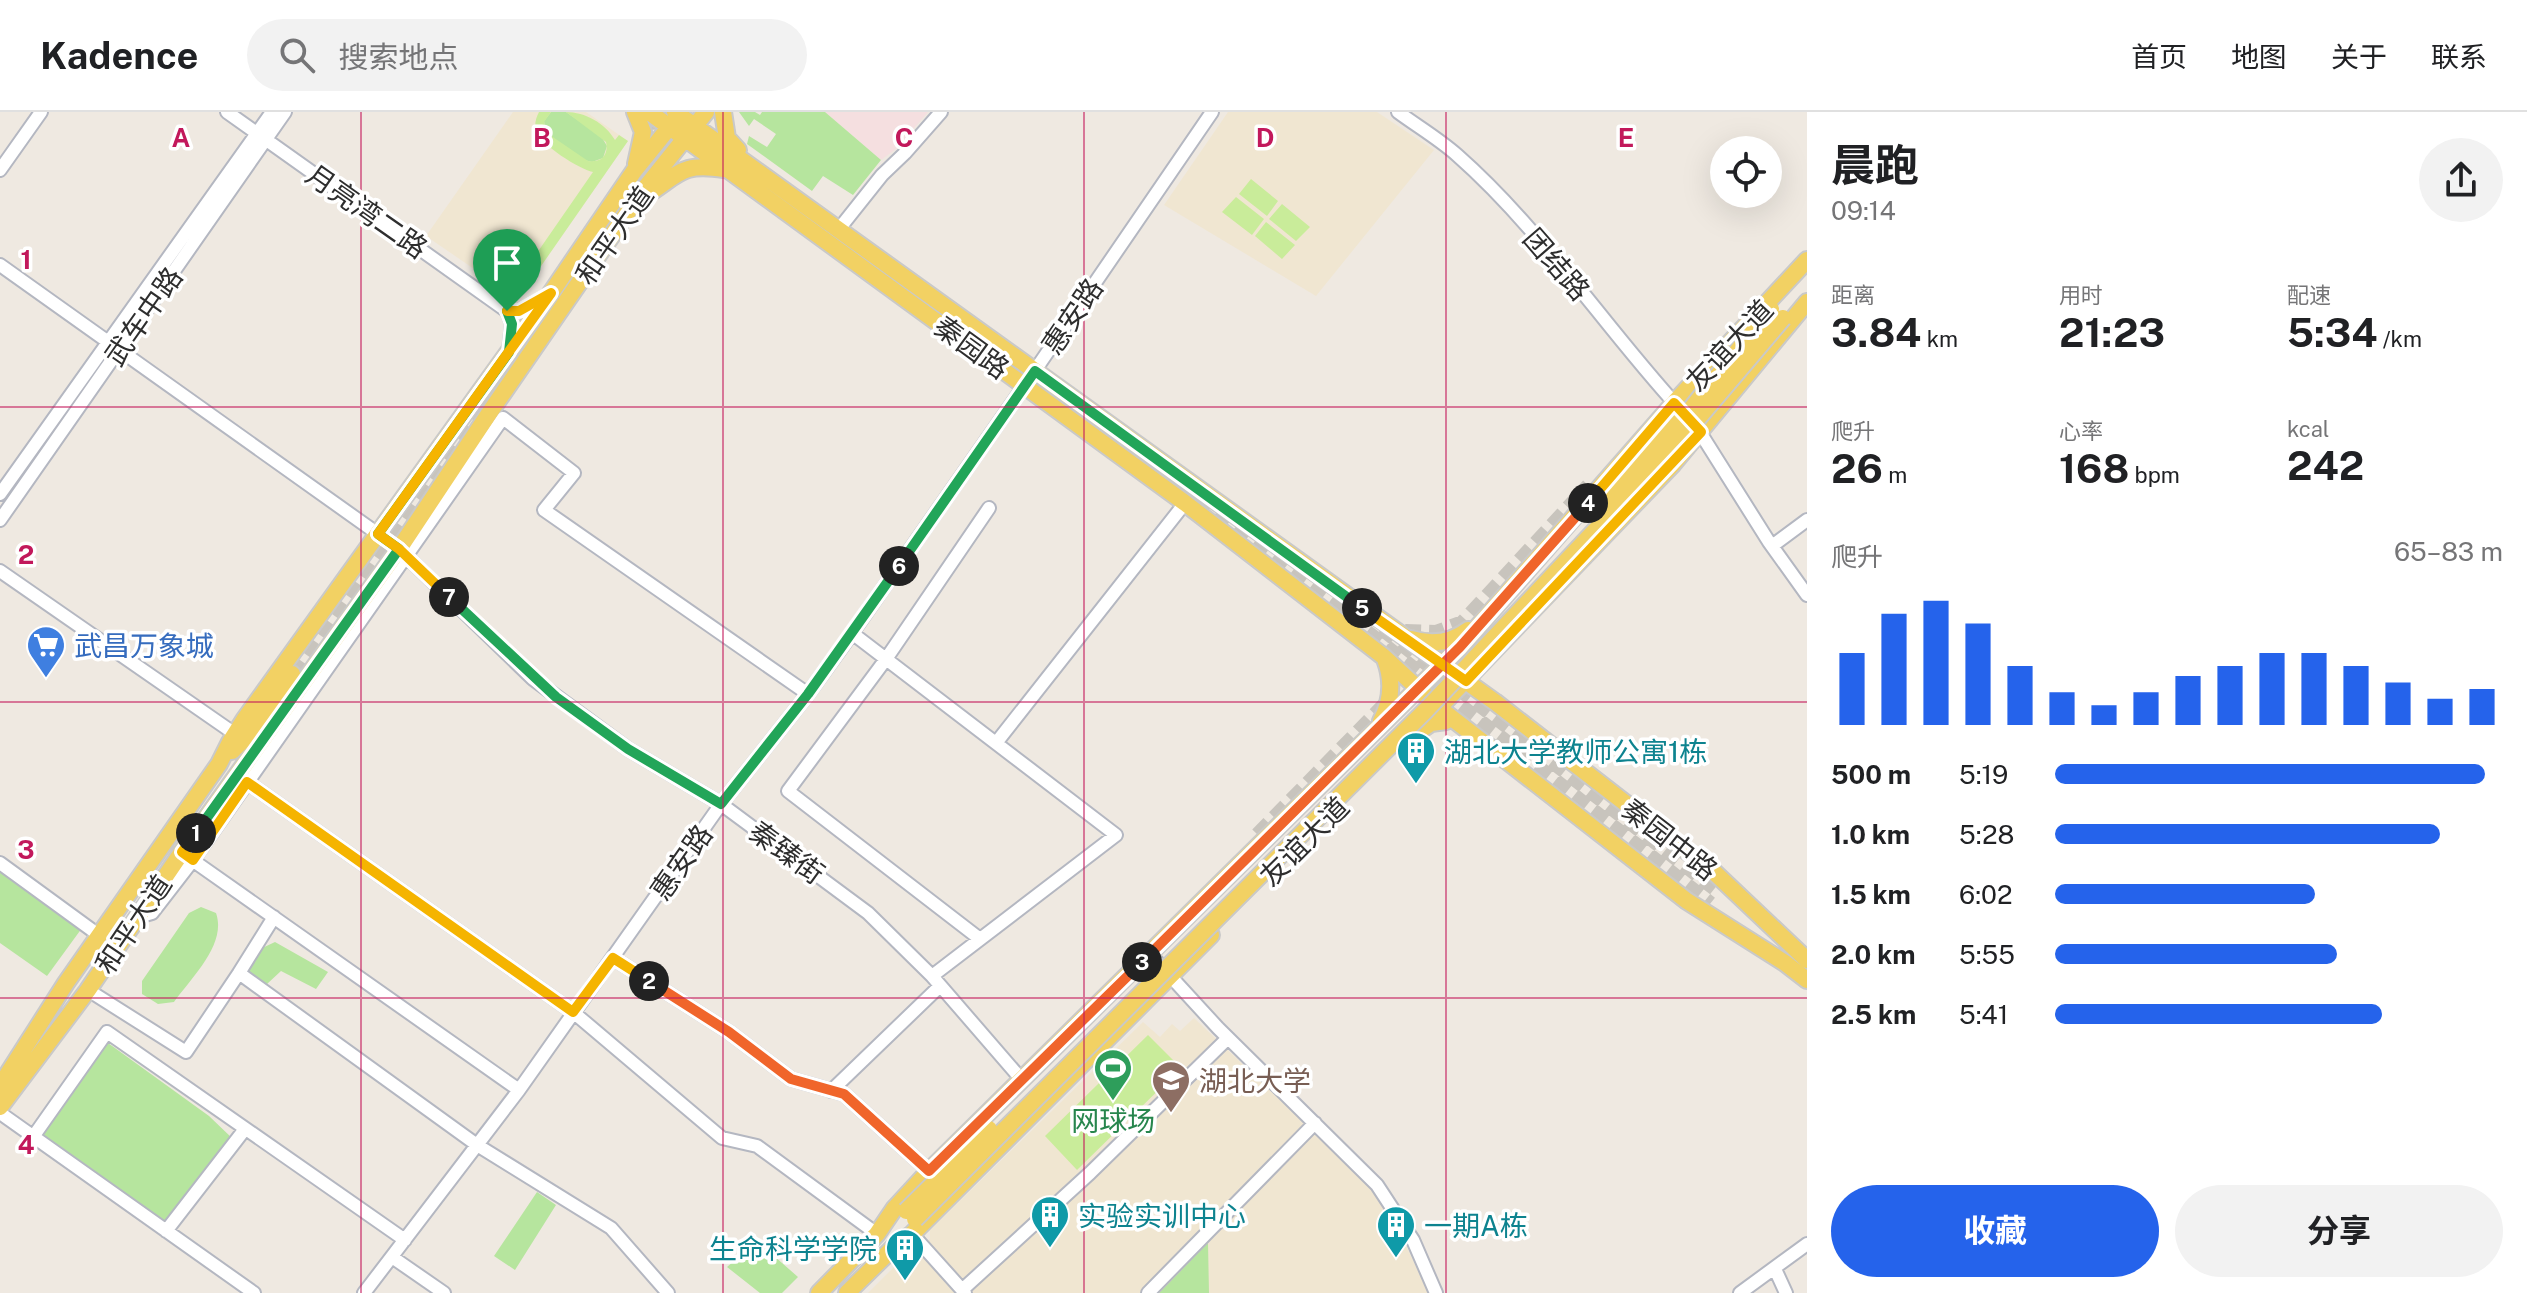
<!DOCTYPE html>
<html lang="zh">
<head>
<meta charset="utf-8">
<style>
	:root { --surface:#fff; --page:#f2f2f2; --text:#202124; --muted:#757577; --line:#e0e0e0; --accent:#2563eb }
	body { margin:0; font-family:"Public Sans","Noto Sans SC",sans-serif; background:var(--page); color:var(--text); height:100vh; display:flex; flex-direction:column; font-size:30px; white-space:nowrap }
	* { box-sizing:border-box; margin:0 }
	p { font-size:26px; color:var(--muted) }
	.icon { flex:none; width:44px; height:44px; fill:none; stroke:currentColor; stroke-width:2; stroke-linecap:round; stroke-linejoin:round }
	.map { position:relative; flex:1; overflow:hidden }
	.drawer { display:flex; flex-direction:column; background:var(--surface); width:720px }
	.drawer>* { flex:none }
	.buttons { position:absolute; left:1710px; top:24px; display:grid; gap:16px }
	.buttons a { display:grid; place-items:center; width:72px; height:72px; border-radius:50%; background:var(--surface); box-shadow:0 8px 32px #0002; font-size:40px }
	.pin { position:absolute; display:grid; place-items:center; width:68px; height:68px; color:#fff; margin:-82px -34px; border-radius:50% 50% 50% 0; rotate:-45deg; box-shadow:0 0 8px #0007 }
	.pin .icon { rotate:45deg }
	.km { position:absolute; width:40px; height:40px; margin:-20px; border-radius:50%; background:#222; color:#fff; font-size:22px; line-height:40px; text-align:center }
	.round { display:grid; place-items:center; flex:none; width:84px; height:84px; border-radius:42px; background:var(--page) }
	.head { display:flex; align-items:center; justify-content:space-between; height:136px; padding:0 24px }
	h1 { font-size:44px; font-weight:700; line-height:60px }
	.metrics { display:grid; grid-template-columns:repeat(3,1fr); gap:12px; height:136px; padding:8px 24px }
	.metrics div { display:grid; align-content:center }
	.metrics b { font-size:40px; font-weight:700 }
	.metrics small { font-size:22px; font-weight:400 }
	.metrics p { font-size:22px }
	.chart { height:224px; padding:16px 24px }
	.chart p { display:flex; justify-content:space-between }
	.chart svg { width:100%; height:144px; margin-top:8px; stroke:var(--accent); stroke-width:6 }
	.primary-button { display:flex; gap:16px; margin-top:auto; padding:16px 24px }
	.primary-button a { flex:1; height:92px; border-radius:48px; background:var(--accent); color:#fff; font-size:32px; font-weight:700; line-height:92px; text-align:center }
	.primary-button a+a { background:var(--page); color:var(--text) }
	ul { padding:0 24px; list-style:none; font-size:26px }
	li { display:grid; grid-template-columns:128px 96px 1fr; align-items:center; height:60px }
	li i { height:20px; border-radius:10px; background:var(--accent) }
	header { display:flex; align-items:center; gap:48px; box-sizing:border-box; height:112px; padding:0 40px; background:var(--surface); border-bottom:2px solid var(--line) }
	header strong { font-size:38px }
	nav { display:flex; gap:44px; margin-inline-start:auto; font-size:28px }
	.search { width:560px; height:72px; background:var(--page); display:flex; align-items:center; gap:20px; box-sizing:border-box; padding:0 28px; border-radius:44px; color:var(--muted); font-size:30px }
	main { display:flex; flex:1; min-height:0 }
	.map>svg:first-child { display:block }
	.education { fill:#f0e6d1 }
	.medical { fill:#f5dfe0 }
	.green { fill:#b6e59e }
	.pitch { fill:#c9ec9a }
	.lines { fill:none; stroke-linecap:round; stroke-linejoin:round }
	.major-tunnel { stroke:#c8c4bd; stroke-width:16; stroke-dasharray:16 8; stroke-linecap:butt }
	.minor-casing { stroke:#b4b7c1; stroke-width:16 }
	.major-casing { stroke:#c9c9c9; stroke-width:20 }
	.minor { stroke:#fff; stroke-width:12 }
	.major { stroke:#f2d163; stroke-width:16 }
	.major-bridge-casing { stroke:#c9c9c9; stroke-width:20; stroke-linecap:butt }
	.major-bridge { stroke:#f2d163; stroke-width:16 }
	.split-1-casing { stroke:#fff; stroke-width:16 }
	.split-2-casing { stroke:#fff; stroke-width:16 }
	.split-3-casing { stroke:#fff; stroke-width:16 }
	.split-4-casing { stroke:#fff; stroke-width:16 }
	.split-5-casing { stroke:#fff; stroke-width:16 }
	.split-6-casing { stroke:#fff; stroke-width:16 }
	.split-7-casing { stroke:#fff; stroke-width:16 }
	.split-8-casing { stroke:#fff; stroke-width:16 }
	.split-1 { stroke:#22a559; stroke-width:10 }
	.split-2 { stroke:#f5b400; stroke-width:10 }
	.split-3 { stroke:#f0652b; stroke-width:10 }
	.split-4 { stroke:#f0652b; stroke-width:10 }
	.split-5 { stroke:#f5b400; stroke-width:10 }
	.split-6 { stroke:#22a559; stroke-width:10 }
	.split-7 { stroke:#22a559; stroke-width:10 }
	.split-8 { stroke:#f5b400; stroke-width:10 }
	.grid { fill:none; stroke:#c2185b; stroke-width:2; stroke-opacity:0.55 }
	.labels { text-anchor:middle; dominant-baseline:central; stroke-width:7; stroke-linejoin:round; paint-order:stroke }
	.street-label { font-size:28px; fill:#2e2e2e; stroke:#fff }
	.shop-label { font-size:28px; fill:#366cbe; stroke:#fff; text-anchor:start }
	.culture-label { font-size:28px; fill:#0d838f; stroke:#fff; text-anchor:start }
	.education-label { font-size:28px; fill:#785e54; stroke:#fff; text-anchor:start }
	.leisure-label { font-size:28px; fill:#27864d; stroke:#fff }
	.grid-label { font-size:26px; text-anchor:middle; font-weight:bold; fill:#c2185b; stroke:#fff; stroke-width:7; stroke-linejoin:round; paint-order:stroke }
</style>
</head>
<body>
<header>
<strong>Kadence</strong>
<div class="search"><svg class="icon" aria-label="search" viewBox="0 0 24 24"><circle cx="10" cy="10" r="6"/><path d="M15 15l6 6"/></svg>搜索地点</div>
<nav><a>首页</a><a>地图</a><a>关于</a><a>联系</a></nav>
</header>
<main>
<div class="map">
<svg width="1807" height="1181" viewBox="0 0 1807 1181">
	<rect width="100%" height="100%" fill="#efe9e1"/>
	<path class="education" d="M513,0H586L628,29L530,170L522,176L508,166L501,172H496L426,124Z
		M1228,0H1377L1434,38L1316,184L1164,93Z
		M1194,906L1375,1078L1404,1129L1428,1181H868L903,1146L914,1143L930,1127V1118L1143,910L1160,925L1172,912L1180,919Z"/>
	<path class="medical" d="M825,0H928L896,37L881,48Z"/>
	<path class="green" d="M551,0H566L601,24L607,34L603,46L592,50L584,48L550,24L545,17L544,9Z
		M739,0H755L760,3L762,0H825L881,48L853,83L823,64L812,79L747,32L749,24L767,35L776,22L754,7L749,14Z
		M0,758L82,816L47,864L0,831Z
		M201,795L216,801C227,832 192,865 174,890L158,892L142,882V869L189,801Z
		M275,830L328,860L316,877L281,859L267,872L248,860L260,837Z
		M108,931L209,1004L233,1027L167,1112L42,1023Z
		M537,1080L556,1093L515,1158L494,1144Z
		M757,1129L798,1165L782,1181H760L727,1155Z
		M1208,1131L1209,1181H1159Z"/>
	<path class="pitch" d="M539,0H551L544,10L547,21L588,49C601,51 609,43 606,30L566,0C585,0 605,11 615,28L619,23L628,29L539,157L530,151L593,60C579,57 541,33 536,19C534,12 536,6 539,0Z
		M1251,67L1278,89L1267,104L1239,82Z
		M1236,85L1264,107L1252,123L1222,100Z
		M1282,92L1310,115L1296,129L1269,107Z
		M1266,110L1295,133L1282,147L1255,124Z
		M1148,923L1181,956L1077,1058L1045,1024Z"/>
	<g class="lines">
		<path class="major-tunnel" d="M630,85C648,58 656,32 650,0
			M970,222L1164,366
			M1195,389L1383,533L1710,792
			M1382,516L1715,776
			M1405,520L1436,521L1463,511L1589,374
			M292,562L609,113
			M1258,723L1387,591"/>
		<g class="minor-casing">
			<path id="minor" d="M227,0L507,199L512,212L509,239
				M1398,0C1417,14 1439,27 1457,43C1541,117 1603,213 1678,295
				M0,58L41,0
				M839,117L882,63L905,41L941,0
				M0,153L399,437L533,567L628,637L721,692L868,801L932,864L1022,968
				M507,199H519L548,183
				M1696,314L1769,430L1807,483
				M0,382L272,0
				M0,408L285,0
				M1772,434L1807,408
				M0,459L235,622
				M852,521L1116,723L932,864
				M996,631L1185,391
				M247,670L573,900L722,1026L757,1034L877,1122
				M188,745L519,978
				M0,751L100,824
				M138,805L152,801L193,748L503,306L574,361L544,398L808,582
				M274,805L239,861L477,1033L611,1116L668,1181
				M980,827L788,679L886,547L989,396
				M1150,842L1218,916L1377,1073L1413,1128L1436,1181
				M613,846L729,920L791,967L844,982L929,1059
				M88,878L186,940L239,861
				M831,979L940,874
				M0,1001L254,1181
				M33,1025L107,920L405,1128
				M166,1119L245,1017
				M912,1122L965,1181
				M392,1145L444,1181
				M1775,1157L1786,1181
				M962,1178L1090,1061L1228,926
				M364,1181L519,978L721,692L808,582L852,521L1025,273L1212,0
				M1148,1181L1315,1011
				M1740,1181L1807,1132"/>
		</g>
		<g class="major-casing">
			<path id="major" d="M635,0L643,20L636,52
				M649,0L1185,391L1384,545L1439,596L1687,789L1785,851L1807,868
				M675,0L1495,590L1714,760L1807,848
				M723,0L727,26L738,38
				M651,80C681,60 683,51 724,57
				M1411,527C1431,533 1451,531 1468,518
				M1431,604L1673,352L1807,190
				M1381,609C1392,589 1393,568 1385,547
				M1405,629L1431,611L1446,609
				M232,639L251,620L292,562
				M0,974L66,871L219,652L230,630L244,608L551,181L634,59L676,7
				M0,995L88,878L182,740L399,437L492,297L641,81L706,0
				M819,1181L877,1122L894,1097L929,1059L1460,535L1674,291L1807,148
				M847,1181L894,1135L912,1122L1211,823"/>
		</g>
		<use href="#minor" class="minor"/>
		<use href="#major" class="major"/>
		<g class="major-bridge-casing">
			<path id="major-bridge" d="M1598,399L1691,297L1771,197
				M906,1099L989,1017
				M915,1107L1426,598L1670,339L1783,206"/>
		</g>
		<use href="#major-bridge" class="major-bridge"/>
	</g>
	<g class="lines">
		<g class="split-1-casing">
			<path id="split-1" d="M196,721L399,437L378,422L509,240L512,212L507,199"/>
		</g>
		<g class="split-2-casing">
			<path id="split-2" d="M196,721L182,740L193,748L247,670L573,900L613,846L649,869"/>
		</g>
		<g class="split-3-casing">
			<path id="split-3" d="M649,869L729,920L791,967L844,982L929,1059L1142,850"/>
		</g>
		<g class="split-4-casing">
			<path id="split-4" d="M1142,850L1460,535L1588,391"/>
		</g>
		<g class="split-5-casing">
			<path id="split-5" d="M1362,496L1466,569L1701,320L1674,291L1588,391"/>
		</g>
		<g class="split-6-casing">
			<path id="split-6" d="M899,454L1035,259L1362,496"/>
		</g>
		<g class="split-7-casing">
			<path id="split-7" d="M449,485L556,585L628,637L721,692L808,582L899,454"/>
		</g>
		<g class="split-8-casing">
			<path id="split-8" d="M449,485L399,437L378,422L551,181L519,199H507"/>
		</g>
		<use href="#split-1" class="split-1"/>
		<use href="#split-2" class="split-2"/>
		<use href="#split-3" class="split-3"/>
		<use href="#split-4" class="split-4"/>
		<use href="#split-5" class="split-5"/>
		<use href="#split-6" class="split-6"/>
		<use href="#split-7" class="split-7"/>
		<use href="#split-8" class="split-8"/>
	</g>
	<path class="grid" d="M361,0V1181M723,0V1181M1084,0V1181M1446,0V1181M0,295H1807M0,590H1807M0,886H1807"/>
	<defs>
		<g id="supermarket-pin" transform="scale(2)"><path d="M0 17L-7.5 6A9.5 9.5 0 1 1 7.5 6Z" fill="#3f7fe0" stroke="#fff"/><path d="M-6-5.5h2.5l.6 2H6L4.5 2H-2.5L-4.4-4H-6ZM-1.5 3.2a1.3 1.3 0 1 0 .1 0ZM3 3.2a1.3 1.3 0 1 0 .1 0Z" fill="#fff"/></g>
		<g id="building-pin" transform="scale(2)"><path d="M0 17L-7.5 6A9.5 9.5 0 1 1 7.5 6Z" fill="#0f9aa8" stroke="#fff"/><path d="M-4-6H4V6H1V3H-1V6H-4ZM-2.5-4.3h1.7v1.8h-1.7ZM.8-4.3h1.7v1.8H.8ZM-2.5-1h1.7V.8h-1.7ZM.8-1h1.7V.8H.8Z" fill="#fff"/></g>
		<g id="stadium-pin" transform="scale(2)"><path d="M0 17L-7.5 6A9.5 9.5 0 1 1 7.5 6Z" fill="#2e9e5b" stroke="#fff"/><path d="M0-5a6.5 5 0 1 0 0 10a6.5 5 0 1 0 0-10ZM-3.5-1.8h7v3.6h-7Z" fill="#fff"/></g>
		<g id="university-pin" transform="scale(2)"><path d="M0 17L-7.5 6A9.5 9.5 0 1 1 7.5 6Z" fill="#8d6e63" stroke="#fff"/><path d="M0-5L7-2L0 1L-7-2ZM-4 1L0 2.5L4 1V4Q0 6-4 4Z" fill="#fff"/></g>
	</defs>
	<g fill-rule="evenodd">
		<use href="#supermarket-pin" x="46" y="533"/>
		<use href="#building-pin" x="1416" y="639"/>
		<use href="#stadium-pin" x="1113" y="956"/>
		<use href="#university-pin" x="1171" y="968"/>
		<use href="#building-pin" x="1050" y="1103"/>
		<use href="#building-pin" x="1396" y="1113"/>
		<use href="#building-pin" x="905" y="1136"/>
	</g>
	<g class="labels">
		<g class="street-label">
			<text transform="translate(367 99) rotate(35)">月亮湾二路</text>
			<text transform="translate(614 123) rotate(-55)">和平大道</text>
			<text transform="translate(1557 152) rotate(49)">团结路</text>
			<text transform="translate(143 204) rotate(-55)">武车中路</text>
			<text transform="translate(1072 204) rotate(-56)">惠安路</text>
			<text transform="translate(1729 233) rotate(-47)">友谊大道</text>
			<text transform="translate(972 235) rotate(36)">秦园路</text>
			<text transform="translate(1670 727) rotate(38)">秦园中路</text>
			<text transform="translate(1304 729) rotate(-45)">友谊大道</text>
			<text transform="translate(787 740) rotate(36)">秦臻街</text>
			<text transform="translate(681 750) rotate(-55)">惠安路</text>
			<text transform="translate(133 812) rotate(-56)">和平大道</text>
		</g>
		<g class="shop-label">
			<text x="74" y="533">武昌万象城</text>
		</g>
		<g class="culture-label">
			<text x="1444" y="639">湖北大学教师公寓1栋</text>
			<text x="1078" y="1103">实验实训中心</text>
			<text x="1424" y="1113">一期A栋</text>
			<text x="877" y="1136" text-anchor="end">生命科学学院</text>
		</g>
		<g class="education-label">
			<text x="1199" y="968">湖北大学</text>
		</g>
		<g class="leisure-label">
			<text x="1113" y="1008">网球场</text>
		</g>
	</g>
	<g class="grid-label">
		<text x="181" y="35">A</text>
		<text x="542" y="35">B</text>
		<text x="904" y="35">C</text>
		<text x="1265" y="35">D</text>
		<text x="1626" y="35">E</text>
		<text x="26" y="157">1</text>
		<text x="26" y="452">2</text>
		<text x="26" y="747">3</text>
		<text x="26" y="1042">4</text>
	</g>
</svg>
<div class="buttons">
<a><svg class="icon" aria-label="locate" viewBox="0 0 24 24"><circle cx="12" cy="12" r="6"/><path d="M12 2v4M12 18v4M2 12h4M18 12h4"/></svg></a>
</div>
<div class="pin" style="left:507px;top:199px;background:#1e9e55"><svg class="icon" aria-label="arrive" viewBox="0 0 24 24"><path d="M6 21V4h12l-3 4 3 4H6"/></svg></div>
<b class="km" style="left:196px;top:721px">1</b>
<b class="km" style="left:649px;top:869px">2</b>
<b class="km" style="left:1142px;top:850px">3</b>
<b class="km" style="left:1588px;top:391px">4</b>
<b class="km" style="left:1362px;top:496px">5</b>
<b class="km" style="left:899px;top:454px">6</b>
<b class="km" style="left:449px;top:485px">7</b>
</div>
<section class="drawer">
<div class="head"><div><h1>晨跑</h1><p>09:14</p></div><a class="round"><svg class="icon" aria-label="share" viewBox="0 0 24 24"><path d="M12 15V3M7 8l5-5 5 5M5 13v7h14v-7"/></svg></a></div>
<div class="metrics">
<div><p>距离</p><b>3.84<small> km</small></b></div>
<div><p>用时</p><b>21:23</b></div>
<div><p>配速</p><b>5:34<small> /km</small></b></div>
</div>
<div class="metrics">
<div><p>爬升</p><b>26<small> m</small></b></div>
<div><p>心率</p><b>168<small> bpm</small></b></div>
<div><p>kcal</p><b>242</b></div>
</div>
<div class="chart"><p><span>爬升</span>65–83 m</p>
<svg viewBox="0 0 160 44" preserveAspectRatio="none"><path d="M5 44V22M15 44V10M25 44V6M35 44V13M45 44V26M55 44V34M65 44V38M75 44V34M85 44V29M95 44V26M105 44V22M115 44V22M125 44V26M135 44V31M145 44V36M155 44V33"/></svg>
</div>
<ul>
<li><b>500 m</b>5:19<i style="width:96%"></i></li>
<li><b>1.0 km</b>5:28<i style="width:86%"></i></li>
<li><b>1.5 km</b>6:02<i style="width:58%"></i></li>
<li><b>2.0 km</b>5:55<i style="width:63%"></i></li>
<li><b>2.5 km</b>5:41<i style="width:73%"></i></li>
</ul>
<div class="primary-button"><a>收藏</a><a>分享</a></div>
</section>
</main>
</body>
</html>
